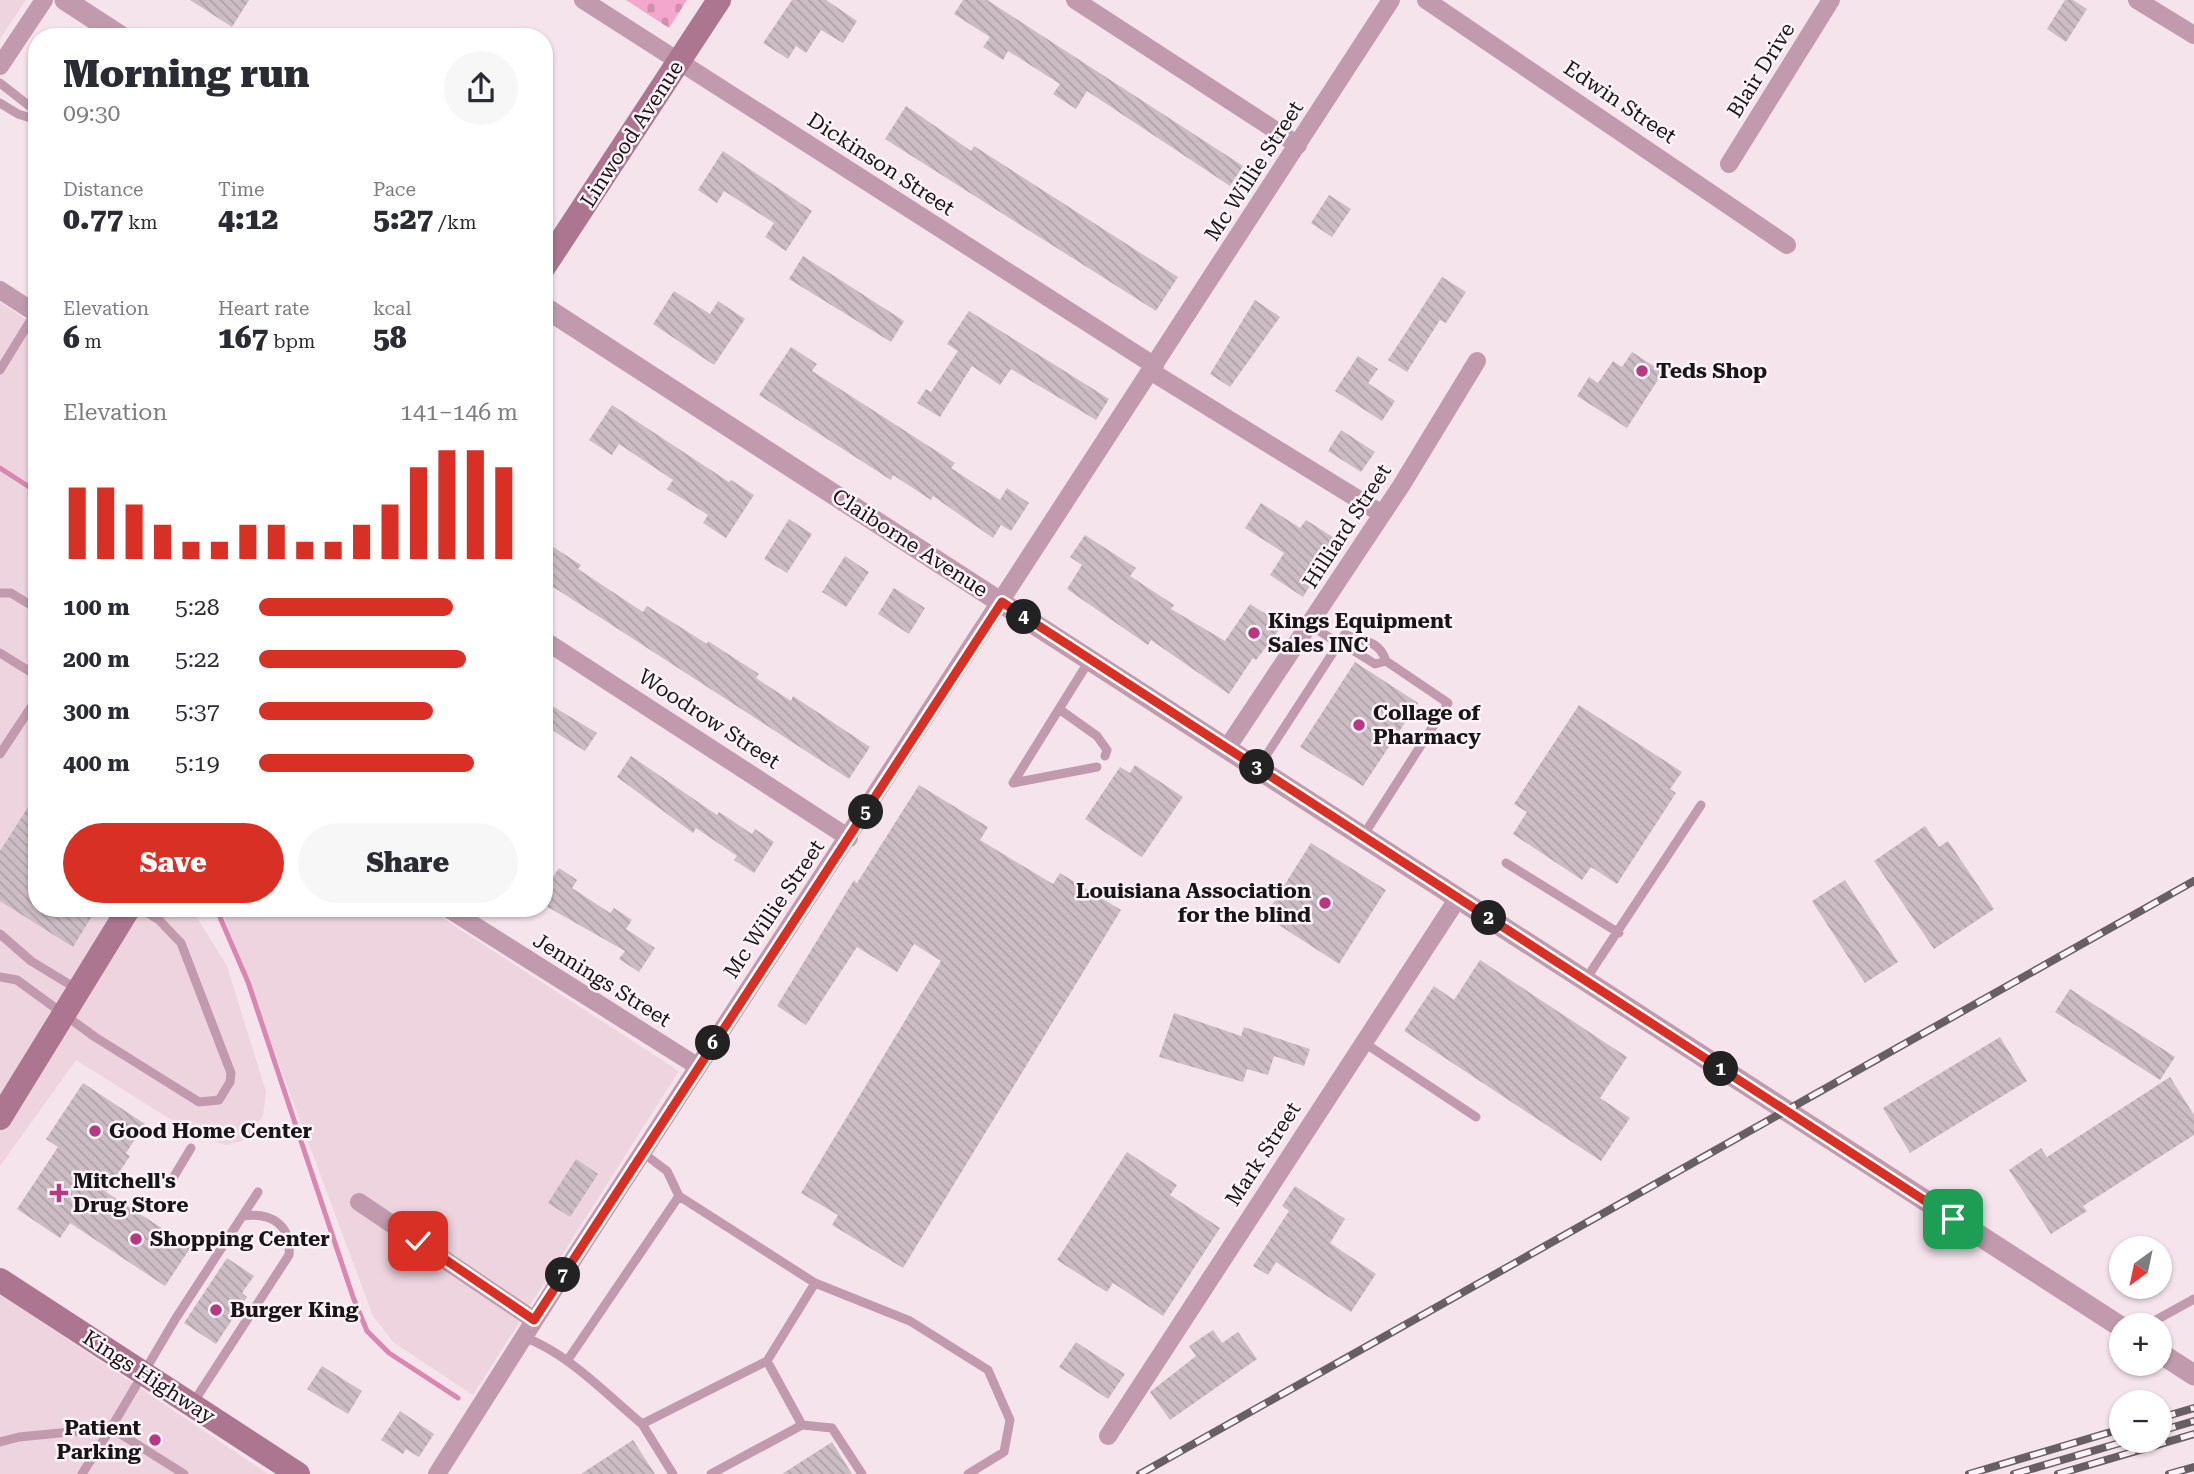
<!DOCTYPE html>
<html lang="en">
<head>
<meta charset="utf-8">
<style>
	:root { --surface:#fff; --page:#f7f7f7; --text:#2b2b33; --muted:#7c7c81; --accent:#d93025 }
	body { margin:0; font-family:"Roboto Serif",serif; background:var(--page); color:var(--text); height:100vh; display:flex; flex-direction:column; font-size:26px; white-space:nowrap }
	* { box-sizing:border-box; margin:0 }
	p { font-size:23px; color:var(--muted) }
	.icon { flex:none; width:38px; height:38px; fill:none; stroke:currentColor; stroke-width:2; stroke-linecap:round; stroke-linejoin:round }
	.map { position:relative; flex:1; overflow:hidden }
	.panel { position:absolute; left:28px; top:28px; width:525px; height:889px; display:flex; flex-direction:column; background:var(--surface); border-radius:28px; box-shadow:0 2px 5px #0004 }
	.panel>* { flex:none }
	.needle { width:46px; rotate:213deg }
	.buttons { position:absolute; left:2109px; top:1236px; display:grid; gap:14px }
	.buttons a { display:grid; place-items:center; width:63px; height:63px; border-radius:50%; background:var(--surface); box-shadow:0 2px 5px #0004; font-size:35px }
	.pin { position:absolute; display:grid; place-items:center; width:60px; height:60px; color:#fff; margin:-30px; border-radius:14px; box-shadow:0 4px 10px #0006 }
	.km { position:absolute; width:35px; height:35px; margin:-18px; border-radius:50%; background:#222; color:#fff; font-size:19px; line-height:35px; text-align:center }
	.round { display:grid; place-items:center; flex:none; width:74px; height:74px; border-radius:37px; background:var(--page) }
	.summary { display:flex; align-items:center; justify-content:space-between; height:119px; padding:0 35px }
	h1 { font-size:38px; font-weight:800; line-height:52px }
	.stats { display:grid; grid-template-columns:repeat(3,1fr); gap:10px; height:119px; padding:7px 35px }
	.stats div { display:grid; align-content:center }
	.stats b { font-size:30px; font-weight:800 }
	.stats small { font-size:19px; font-weight:400 }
	.stats p { font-size:19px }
	.chart { height:196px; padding:14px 35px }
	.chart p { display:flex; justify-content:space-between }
	.chart svg { width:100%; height:126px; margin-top:7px; stroke:var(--accent); stroke-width:6 }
	.cta { display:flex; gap:14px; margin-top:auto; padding:14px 35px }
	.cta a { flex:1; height:80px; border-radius:42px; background:var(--accent); color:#fff; font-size:28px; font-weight:800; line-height:80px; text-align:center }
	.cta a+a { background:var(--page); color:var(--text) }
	ul { padding:0 35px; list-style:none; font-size:23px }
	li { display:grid; grid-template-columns:112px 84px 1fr; align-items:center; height:52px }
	li i { height:18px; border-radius:9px; background:var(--accent) }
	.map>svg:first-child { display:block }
	.built { fill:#edd4df }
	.cemetery { fill:url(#cemetery-stones) }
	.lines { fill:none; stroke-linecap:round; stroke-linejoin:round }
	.stream { stroke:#d986b0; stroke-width:5 }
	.building { fill:url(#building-back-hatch) }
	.service { stroke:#c19bad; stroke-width:9 }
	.minor { stroke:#c19bad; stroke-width:18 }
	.tertiary { stroke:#c19bad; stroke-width:21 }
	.secondary { stroke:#ac7590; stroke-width:24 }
	.rail-casing { stroke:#685f63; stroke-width:8 }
	.rail { stroke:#fef3f8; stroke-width:5; stroke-dasharray:16; stroke-linecap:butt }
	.route-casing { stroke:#fff; stroke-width:14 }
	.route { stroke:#d93025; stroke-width:9 }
	.poi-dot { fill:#b83883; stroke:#fef3f8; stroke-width:2.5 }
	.labels { text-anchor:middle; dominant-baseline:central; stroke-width:5; stroke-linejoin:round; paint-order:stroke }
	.street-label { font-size:21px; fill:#191416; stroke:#fef3f8 }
	.poi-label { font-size:21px; font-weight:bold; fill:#191416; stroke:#fef3f8; text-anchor:start }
</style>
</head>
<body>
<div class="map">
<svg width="2194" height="1474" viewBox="0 0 2194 1474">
	<defs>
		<pattern id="cemetery-stones" width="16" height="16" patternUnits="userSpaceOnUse" patternTransform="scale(1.75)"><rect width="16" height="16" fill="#f4a7cd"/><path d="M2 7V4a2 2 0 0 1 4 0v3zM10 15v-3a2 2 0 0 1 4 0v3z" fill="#d18faf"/></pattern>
		<pattern id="building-back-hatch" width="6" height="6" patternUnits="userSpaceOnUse" patternTransform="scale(1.75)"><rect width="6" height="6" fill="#ccbcc3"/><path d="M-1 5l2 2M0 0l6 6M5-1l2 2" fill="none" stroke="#afa1a7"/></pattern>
	</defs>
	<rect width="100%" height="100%" fill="#f5e4ec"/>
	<path class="built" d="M0,0H26L0,39Z
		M0,303L37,326V908H191L227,966L266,1092L263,1116L245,1140L226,1145L192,1133L76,1060L0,1166Z
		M221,908H427L679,1071L473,1395L393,1342L373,1316Z
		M0,1294L268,1474H0Z"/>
	<path class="cemetery" d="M626,0H687L669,28Z"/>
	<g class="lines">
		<path class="stream" d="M0,468L37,492
			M216,908L248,982L353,1297L367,1331L389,1353L458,1398"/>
	</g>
	<path class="building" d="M190,0H249L232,27Z
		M792,0H826L857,21L843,43L821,30L806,53L796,46L788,59L763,43Z
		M963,0H987L1243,166L1230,186L1087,91L1076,109L1053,94L1060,84L1008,51L1003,60L983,47L990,37L954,14Z
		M2065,0H2073L2087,9L2066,42L2047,29Z
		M906,106L971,151L974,146L1178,277L1156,311L885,139Z
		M723,151L812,211L786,251L765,237L774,223L724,191L717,203L698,190Z
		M1329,195L1351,209L1332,237L1311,223Z
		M803,256L904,321L891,342L789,279Z
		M1442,277L1466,292L1446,323L1440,320L1407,372L1388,360Z
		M674,291L710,314L718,301L745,319L714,365L653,324Z
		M1255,300L1280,317L1230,387L1210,374Z
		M969,311L1109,399L1096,420L1011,369L1000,385L972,366L940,417L917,403L926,389L931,392L958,351L947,344Z
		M791,347L817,364L812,371L955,463L951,468L1000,500L1007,488L1029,503L1011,531L1001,525L993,538L933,496L931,500L893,475L891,480L759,395Z
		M1632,352L1663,372L1627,428L1577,396L1589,377L1598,383L1613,361L1622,367Z
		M1358,356L1378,369L1368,383L1395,401L1382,421L1335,391Z
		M612,405L729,482L731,480L754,495L726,538L703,523L708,515L667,489L673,480L619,444L612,455L589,440Z
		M1341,430L1375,452L1361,472L1328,451Z
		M1261,503L1300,528L1306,520L1339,541L1303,597L1270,575L1284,553L1245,528Z
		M789,519L812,534L787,573L764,559Z
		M1085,535L1136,568L1130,576L1174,605L1171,609L1225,641L1250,604L1283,625L1256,660L1253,658L1229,694L1151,640L1148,645L1067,589L1082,565L1070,557Z
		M544,541L581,565L578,569L643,612L647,606L707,644L708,641L759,674L756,678L791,701L793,696L870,747L849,779L544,581Z
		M845,556L869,572L846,607L822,592Z
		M894,588L925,608L909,634L878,614Z
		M1355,662L1418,703L1363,786L1300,747Z
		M544,701L597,733L585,751L544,725Z
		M1579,705L1682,772L1670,789L1676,793L1617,884L1591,867L1582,880L1513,834L1527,812L1514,804Z
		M631,756L717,815L719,812L752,834L755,829L774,842L754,873L734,860L737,856L696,828L693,833L617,777Z
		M1135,765L1183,797L1142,857L1085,819L1120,767L1130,773Z
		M919,785L988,827L980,840L1053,884L1060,873L1121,910L903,1268L832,1225L838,1215L801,1193L941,961L914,944L897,972L857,947L806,1025L777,1006L854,880L857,883Z
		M37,793V908H97L73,947L0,901V851Z
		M1925,826L1939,847L1948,841L1994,909L1934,949L1874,861Z
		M1311,843L1386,890L1339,964L1265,916Z
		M559,868L577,880L572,888L610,913L614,908L632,920L626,929L655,948L639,972L619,959L625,951L544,905V890Z
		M1845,880L1898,962L1865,983L1812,901Z
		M1480,960L1627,1057L1600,1098L1630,1118L1601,1161L1404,1031L1434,986L1454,1000Z
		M2070,989L2175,1057L2160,1080L2055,1012Z
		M1174,1013L1241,1036L1244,1027L1310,1049L1304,1066L1274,1056L1268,1075L1247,1069L1243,1082L1159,1057Z
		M2000,1037L2027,1081L1910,1153L1883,1108Z
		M2170,1077L2194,1115V1135L2083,1206L2087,1211L2051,1234L2009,1170L2041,1148L2047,1157Z
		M83,1083L145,1124L126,1153L130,1156L106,1192L191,1247L165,1286L70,1223L60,1238L17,1209L58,1147L46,1139Z
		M1127,1152L1177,1185L1170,1195L1220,1228L1163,1316L1113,1283L1107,1292L1057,1260Z
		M576,1159L598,1174L570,1217L548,1203Z
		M1295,1186L1345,1219L1330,1243L1376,1274L1351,1312L1276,1262L1268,1275L1253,1266L1289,1211L1282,1206Z
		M227,1258L254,1276L242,1293L247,1297L216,1344L184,1323Z
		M1213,1330L1222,1343L1238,1332L1257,1359L1170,1420L1150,1392L1196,1356L1189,1346Z
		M1076,1342L1125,1374L1108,1399L1059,1367Z
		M322,1366L362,1391L348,1414L307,1389Z
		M400,1411L434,1434L419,1457L406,1449L403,1454L381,1440Z
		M633,1440L655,1474H581Z
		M832,1442L852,1474H782Z"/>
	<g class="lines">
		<path class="service" d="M0,83L37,112
			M0,103L18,114L37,120
			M0,370L35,313
			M0,593H11L37,609
			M1309,624L1339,644
			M0,653L37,676
			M1089,661L1059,709L1097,736L1107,750L1105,756
			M1059,709L1013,783L1097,767
			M0,754L37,698
			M1258,768L1345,634C1359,643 1378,637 1386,661L1375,664L1351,649V638
			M1363,836L1448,703L1386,661
			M1506,863L1619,933
			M0,934L31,961L77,989
			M0,977L17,980L95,1037L199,1102L219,1100L230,1082L231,1073L181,943L159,920L140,908
			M1586,979L1701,805
			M1363,1042L1476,1117
			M643,1153L667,1171L679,1196
			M173,1178L191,1148
			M815,1283L910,1321L988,1370L1010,1420L1004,1452L968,1474
			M2147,1325L2194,1299
			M524,1337C569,1354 605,1393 642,1424L767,1361L815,1283L679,1196L567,1361
			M193,1403L289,1255C292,1225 271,1212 243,1216
			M642,1424L673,1474
			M802,1425L832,1428L862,1474
			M0,1442L19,1437L111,1428
			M82,1474L111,1428
			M184,1474L111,1428L176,1318L258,1192
			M711,1474L802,1425L767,1361"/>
		<path class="minor" d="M583,0L1155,366
			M1075,0L1298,145
			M1426,0L1787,245
			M2137,0L2194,35
			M0,66L44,0
			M1729,164L1831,0
			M0,290L37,314
			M1152,372L1382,514
			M544,640L849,838
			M1227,748L1401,486L1477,361
			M447,908L697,1066
			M359,1202L534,1320
			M1108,1436L1458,898
			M437,1474L579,1250L1391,0"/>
		<path class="tertiary" d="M65,0L122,37
			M544,307L2121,1327
			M2160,1353L2194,1375"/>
		<path class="secondary" d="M544,267L719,0
			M0,1118L129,908
			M0,1280L298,1474"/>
		<g class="rail-casing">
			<path id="rail" d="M2160,1418L2194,1408
				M2160,1431L2194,1421
				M1140,1474L2194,881
				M1969,1474L2121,1429
				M2014,1474L2130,1440
				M2058,1474L2194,1434
				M2169,1474L2194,1467"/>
		</g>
		<use href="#rail" class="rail"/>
	</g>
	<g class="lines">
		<g class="route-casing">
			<path id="route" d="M418,1241L534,1320L1002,602L1953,1219"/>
		</g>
		<use href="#route" class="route"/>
	</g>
	<g class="poi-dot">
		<circle cx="1642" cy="371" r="7"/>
		<circle cx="1254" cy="633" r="7"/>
		<circle cx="1359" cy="725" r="7"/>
		<circle cx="1325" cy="903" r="7"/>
		<circle cx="95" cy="1131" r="7"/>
		<path d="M55.5 1182.5h7v7h7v7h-7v7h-7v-7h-7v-7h7z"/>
		<circle cx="136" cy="1239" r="7"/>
		<circle cx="216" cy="1310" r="7"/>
		<circle cx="155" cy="1440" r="7"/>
	</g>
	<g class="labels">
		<g class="street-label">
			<text transform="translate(1761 70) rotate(-58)">Blair Drive</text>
			<text transform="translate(1620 102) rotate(34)">Edwin Street</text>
			<text transform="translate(632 134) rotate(-57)">Linwood Avenue</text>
			<text transform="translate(881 164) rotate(33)">Dickinson Street</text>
			<text transform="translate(1254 171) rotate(-57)">Mc Willie Street</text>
			<text transform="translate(1347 526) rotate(-57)">Hilliard Street</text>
			<text transform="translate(910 543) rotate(33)">Claiborne Avenue</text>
			<text transform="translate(709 719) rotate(33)">Woodrow Street</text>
			<text transform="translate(774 909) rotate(-56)">Mc Willie Street</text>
			<text transform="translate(602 980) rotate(32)">Jennings Street</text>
			<text transform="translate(1263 1154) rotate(-57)">Mark Street</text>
			<text transform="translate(149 1377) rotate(33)">Kings Highway</text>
		</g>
		<g class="poi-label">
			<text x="1656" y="371">Teds Shop</text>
			<text x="1268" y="621">Kings Equipment<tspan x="1268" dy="24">Sales INC</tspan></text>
			<text x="1373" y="713">Collage of<tspan x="1373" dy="24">Pharmacy</tspan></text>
			<text x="1311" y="891" text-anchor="end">Louisiana Association<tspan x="1311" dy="24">for the blind</tspan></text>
			<text x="109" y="1131">Good Home Center</text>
			<text x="73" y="1181">Mitchell's<tspan x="73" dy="24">Drug Store</tspan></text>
			<text x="150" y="1239">Shopping Center</text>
			<text x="230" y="1310">Burger King</text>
			<text x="141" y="1428" text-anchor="end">Patient<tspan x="141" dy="24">Parking</tspan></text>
		</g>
	</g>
</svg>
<div class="buttons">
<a><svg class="needle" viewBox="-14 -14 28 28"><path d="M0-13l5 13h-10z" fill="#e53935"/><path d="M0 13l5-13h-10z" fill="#7c7c81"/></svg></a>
<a>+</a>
<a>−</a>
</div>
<div class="pin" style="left:1953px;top:1219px;background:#1e9e55"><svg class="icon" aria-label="arrive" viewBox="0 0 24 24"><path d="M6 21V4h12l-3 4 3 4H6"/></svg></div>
<div class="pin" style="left:418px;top:1241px;background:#d93025"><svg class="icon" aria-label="check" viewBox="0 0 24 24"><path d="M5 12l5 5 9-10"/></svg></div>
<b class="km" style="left:1721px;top:1069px">1</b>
<b class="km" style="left:1489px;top:918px">2</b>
<b class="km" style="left:1257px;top:767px">3</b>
<b class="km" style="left:1024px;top:617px">4</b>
<b class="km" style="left:866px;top:812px">5</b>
<b class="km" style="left:713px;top:1043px">6</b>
<b class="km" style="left:563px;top:1275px">7</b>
<section class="panel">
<div class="summary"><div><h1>Morning run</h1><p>09:30</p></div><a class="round"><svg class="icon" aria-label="share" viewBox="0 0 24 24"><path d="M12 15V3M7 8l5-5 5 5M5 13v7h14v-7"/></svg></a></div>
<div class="stats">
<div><p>Distance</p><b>0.77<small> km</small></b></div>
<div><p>Time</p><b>4:12</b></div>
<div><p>Pace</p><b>5:27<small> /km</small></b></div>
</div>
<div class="stats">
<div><p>Elevation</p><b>6<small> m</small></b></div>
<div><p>Heart rate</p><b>167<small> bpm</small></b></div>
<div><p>kcal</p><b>58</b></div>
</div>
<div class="chart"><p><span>Elevation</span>141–146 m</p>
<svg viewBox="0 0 160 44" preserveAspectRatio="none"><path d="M5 44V19M15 44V19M25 44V25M35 44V32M45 44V38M55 44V38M65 44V32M75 44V32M85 44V38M95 44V38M105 44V32M115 44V25M125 44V12M135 44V6M145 44V6M155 44V12"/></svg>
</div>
<ul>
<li><b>100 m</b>5:28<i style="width:75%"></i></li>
<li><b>200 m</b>5:22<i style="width:80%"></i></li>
<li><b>300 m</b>5:37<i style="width:67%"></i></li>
<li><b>400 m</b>5:19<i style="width:83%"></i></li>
</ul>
<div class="cta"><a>Save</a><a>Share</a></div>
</section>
</div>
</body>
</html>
